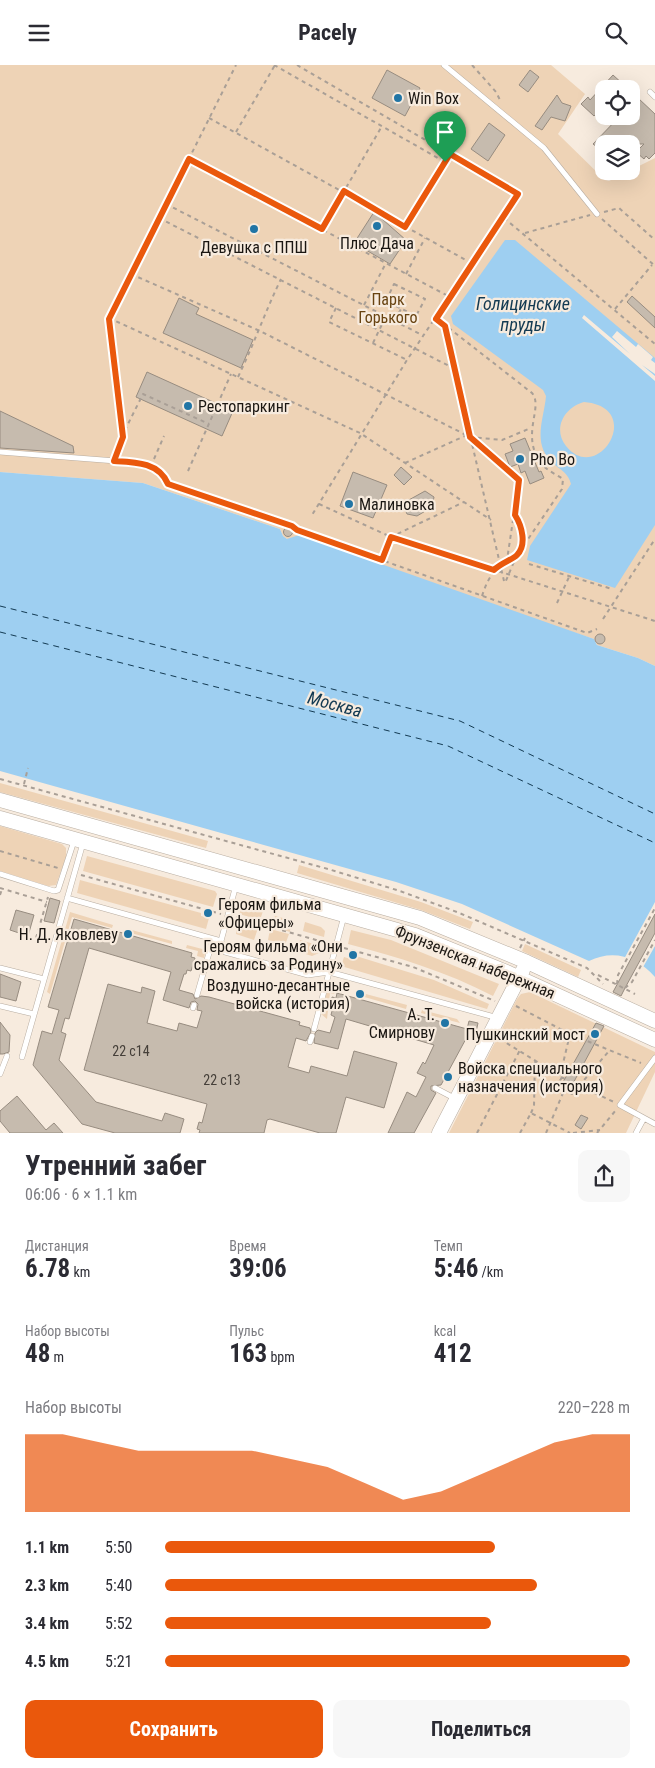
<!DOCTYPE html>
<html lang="ru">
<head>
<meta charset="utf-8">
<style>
	:root { --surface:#fff; --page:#f7f7f7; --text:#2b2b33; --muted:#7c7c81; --accent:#ea580c }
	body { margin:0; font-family:"Roboto Condensed",sans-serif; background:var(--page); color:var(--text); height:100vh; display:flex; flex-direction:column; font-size:19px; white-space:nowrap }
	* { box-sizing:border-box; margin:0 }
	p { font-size:16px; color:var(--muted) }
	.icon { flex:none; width:28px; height:28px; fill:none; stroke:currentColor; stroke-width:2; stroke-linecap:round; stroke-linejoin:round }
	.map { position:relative; height:1068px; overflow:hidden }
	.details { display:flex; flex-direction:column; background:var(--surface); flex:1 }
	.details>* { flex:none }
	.tools { position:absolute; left:595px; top:15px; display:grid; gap:10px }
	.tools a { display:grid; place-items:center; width:45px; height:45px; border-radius:10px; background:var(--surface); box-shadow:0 5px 20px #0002; font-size:25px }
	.pin { position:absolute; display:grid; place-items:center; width:42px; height:42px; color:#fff; margin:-51px -21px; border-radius:50% 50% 50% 0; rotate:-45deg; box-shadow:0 0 5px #0007 }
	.pin .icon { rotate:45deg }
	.round { display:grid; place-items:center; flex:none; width:52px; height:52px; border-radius:10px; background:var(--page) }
	.head { display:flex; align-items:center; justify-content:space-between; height:85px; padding:0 25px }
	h1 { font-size:28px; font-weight:700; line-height:38px }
	.stats { display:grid; grid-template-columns:repeat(3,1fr); gap:8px; height:85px; padding:5px 25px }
	.stats div { display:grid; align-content:center }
	.stats b { font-size:25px; font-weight:700 }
	.stats small { font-size:14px; font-weight:400 }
	.stats p { font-size:14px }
	.chart { height:140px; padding:10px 25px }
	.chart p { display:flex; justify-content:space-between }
	.chart svg { width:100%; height:90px; margin-top:5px; fill:var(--accent); opacity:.7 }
	.action { display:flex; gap:10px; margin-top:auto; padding:10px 25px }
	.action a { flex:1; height:58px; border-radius:10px; background:var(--accent); color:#fff; font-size:20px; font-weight:700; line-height:58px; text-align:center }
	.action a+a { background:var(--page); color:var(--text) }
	ul { padding:0 25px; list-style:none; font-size:16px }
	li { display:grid; grid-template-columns:80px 60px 1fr; align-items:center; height:38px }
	li i { height:12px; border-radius:6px; background:var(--accent) }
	header { display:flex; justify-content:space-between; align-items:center; height:65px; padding:0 25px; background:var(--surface); font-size:22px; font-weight:700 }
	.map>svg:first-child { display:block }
	.green { fill:#eed3b6 }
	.water { fill:#9ecff1; fill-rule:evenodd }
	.pier { fill:#f7ebde }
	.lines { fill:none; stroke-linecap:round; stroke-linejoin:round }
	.ferry { stroke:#133a52; stroke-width:1; stroke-dasharray:6 5; stroke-linecap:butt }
	.building { fill:#c6bbae; stroke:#978c80 }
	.lane-casing { stroke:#b8ada1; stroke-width:6 }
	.secondary-casing { stroke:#b8ada1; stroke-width:15 }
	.path { stroke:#a99f96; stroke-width:2; stroke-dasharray:4 4; stroke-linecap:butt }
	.lane { stroke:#fff; stroke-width:5 }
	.secondary { stroke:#fff; stroke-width:14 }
	.route-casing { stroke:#fff; stroke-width:10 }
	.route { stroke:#ea580c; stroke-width:6 }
	.poi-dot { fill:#2175a5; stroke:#f7ebde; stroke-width:2 }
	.labels { text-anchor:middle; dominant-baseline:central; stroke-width:4.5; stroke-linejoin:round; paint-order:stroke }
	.number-label { font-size:14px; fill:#453f39 }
	.poi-label { font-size:16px; fill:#1a1612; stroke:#f7ebde; text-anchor:start }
	.park-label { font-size:16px; fill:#684311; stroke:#f7ebde }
	.street-label { font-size:16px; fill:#1a1612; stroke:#f7ebde }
	.water-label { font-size:18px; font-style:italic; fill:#133a52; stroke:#f7ebde }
</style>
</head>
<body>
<header><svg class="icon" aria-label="menu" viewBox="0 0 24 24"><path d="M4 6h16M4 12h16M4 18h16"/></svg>Pacely<svg class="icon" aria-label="search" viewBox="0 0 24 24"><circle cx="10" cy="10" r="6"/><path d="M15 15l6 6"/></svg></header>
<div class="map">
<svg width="655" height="1068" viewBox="0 0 655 1068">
	<rect width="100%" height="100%" fill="#f7ebde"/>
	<path class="green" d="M0,0H551L585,29L558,69L605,115L609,116L655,93V601L638,593L597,580L594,574L287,474L283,471L280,464L143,418L0,407Z
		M0,718L208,776L206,783L0,727Z
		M0,761L62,779L66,783V792L56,820L48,821L0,806Z
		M87,791L215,826L217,829L213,842L83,806Z
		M299,800L421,837L473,857L470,864L421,845L297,808Z
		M80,815L201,848V851L209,853L206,864L77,828Z
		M247,841L263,846L260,855L239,849L242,843Z
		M70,847L113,860L112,863L72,852L50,929L47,927Z
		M275,851L291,855L290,867L271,861Z
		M236,857L258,863L254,875L236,869Z
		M305,857L321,862L325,866L324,872L303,866Z
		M128,864L172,876V879L127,867Z
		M270,864L289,869L285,880L268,875Z
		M351,865L391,875L499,919L493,931C447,907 398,892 348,879Z
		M300,875L321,881L319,888L312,891L296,886Z
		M525,879L581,905L578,912L522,886Z
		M187,880L206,885L204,893L197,891L198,886L186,883Z
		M356,891L434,915L489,939L487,944L341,901L344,892L354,895Z
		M329,919L348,924L347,928L336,924L334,929L330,928L327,954L321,949Z
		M530,927L655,987V1007L626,1068H449L517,934L521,929Z
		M362,928L407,940L406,944L361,931Z
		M422,945L457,954L460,958L421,948Z"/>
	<path class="water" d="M505,175H515L655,293V460L615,523L527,495L530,481L571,419C568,408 562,406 554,399C531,379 544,355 546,331L543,325L453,259L451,251ZM584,337C646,342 598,421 566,381C552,363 565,342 584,337Z
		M0,407L143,418L280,464L283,471L287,474L299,470L594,574L597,580L638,593L655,601V912C637,892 614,884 589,896L462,839L396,817L0,706Z"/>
	<path class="pier" d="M584,250L630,289L612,272L617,266L636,282L638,279L653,292L651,295L655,298V309L642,300L655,311V316L582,253Z
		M655,837V881L642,904L624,894Z"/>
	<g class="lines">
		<path class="ferry" d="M0,541L460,656L655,749
			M0,567L448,681L655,778"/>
	</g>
	<path class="building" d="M387,5L420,23L405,51L372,33Z
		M530,5L539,12L528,27L519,20Z
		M613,10L624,20L620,24H604V41L594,51L581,39L588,32L590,35Z
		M557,30L562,38L571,41L565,56L551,52L542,65L535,61Z
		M638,33L655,49V88L649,94L646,91L644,94L636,87L644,79H604V87L593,79L620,51H631V40Z
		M489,58L505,70L488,96L471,84Z
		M374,147L406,175L390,199L354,178Z
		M632,231L655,252V263L627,237Z
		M179,233L199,243L196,249L253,275L241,303L163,268Z
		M147,307L233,346L222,371L136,332Z
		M0,346L73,381L74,388L0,383Z
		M525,373L539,407L541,406L544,413L530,419L525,406L521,408L518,399L510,402L505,389L513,386L510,379Z
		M401,402L412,412L404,420L394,410Z
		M353,407L387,420L373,453L340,441Z
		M425,426L434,432L432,442L417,451L407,449L404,442L407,436Z
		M283.5 467a4.5 4.5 0 1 1 9 0a4.5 4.5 0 1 1-9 0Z
		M595 574a5 5 0 1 1 10 0a5 5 0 1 1-10 0Z
		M50,833L60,836L54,858L44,856Z
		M16,845L34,850L28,871L10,865Z
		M655,849V868L625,923L621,931L613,927Z
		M74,854L192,888L191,892L195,893L191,906L187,905L186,909H184L179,925L193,929L195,934L201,931L209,932L300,957L299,960L310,963L311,967L306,976L296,973L288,1002L309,1008L311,1001L347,1011L354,986L397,998L384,1043L346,1032L336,1068H320L270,1054L267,1055L264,1068H199L200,1065L197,1064L199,1057L202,1058L207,1039L84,1005L108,919L141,928L142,922L155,926L147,958L177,966L179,958L197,963L202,946L197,945L198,939L195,936L191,937L189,943L163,935L171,907L89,883L69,954L65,953L61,967L66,969L59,995L96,1037L162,1056L165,1048L184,1054L180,1068H115L82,1059L33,1000L42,966L52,969L59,945L48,942Z
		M0,909L21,917L16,936L0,932Z
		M337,928L467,964L469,956L478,958L475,972L468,970L441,1020L431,1021V1025L436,1028L414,1068H388L407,1027L416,1032L426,1012L417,1008L423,997L425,999L434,980L346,954L338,984L314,978L315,968L318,965L330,968L335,952L331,950L332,946L328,944L332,932L336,933Z
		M0,957L10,970L9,987L3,989H0Z
		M596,958L604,961L570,1024L562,1019Z
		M17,1031L46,1065L54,1058L63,1068H10L0,1056V1046Z
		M581,1050L588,1053L581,1064L575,1060Z"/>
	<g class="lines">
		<g class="lane-casing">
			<path id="lane" d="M444,0L544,83L597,149
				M650,27L655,32
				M0,387L129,397L152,401
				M0,809L54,826L58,825L74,776
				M236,820L221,876L225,887L308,910L329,907L498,953
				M67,833L221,876
				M0,903L44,914
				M197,930L213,874
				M0,941L34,949
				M193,943L194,940
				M314,964L344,851
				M310,977L312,971
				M22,992L83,778
				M655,993L620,1040L655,1059
				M0,1009L7,991
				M435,1023L456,1034
				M636,1068L644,1053"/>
		</g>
		<g class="secondary-casing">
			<path id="secondary" d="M0,735L420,853L527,897L655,956
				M0,753L415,870L509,908L655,975
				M439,1068L523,905"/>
		</g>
		<path class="path" d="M274,0L445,97
			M297,0L518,129L407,295L312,450
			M472,0L496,27L501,37
			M209,53L473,199
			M236,67L275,0
			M189,94L450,232
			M166,139L424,271
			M604,147L619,143L655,175
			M159,153L455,304
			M504,153L655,279
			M602,154L655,201
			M405,162L450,89
			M322,164L382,61
			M525,168L590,150
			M131,209L260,266L470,372L502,375L531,363
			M406,209L425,173
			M394,219L425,234L416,251L386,236Z
			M364,240L386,198
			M336,243L329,257L407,295
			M615,244L652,200
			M109,253L360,368L491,455
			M436,253L532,328C544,342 520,370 541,398C547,406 556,409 563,414L562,424L516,492L505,518
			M395,255L401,244
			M445,263L504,516
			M373,278L386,251
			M238,312C254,279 265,247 281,214
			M122,371L109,253L236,0
			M471,372L519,415L507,495
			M117,388L122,371L143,329L209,359
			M154,394L164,371
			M405,398L467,370
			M158,405L164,410L168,419L291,461L297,465L587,568L597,564
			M188,406L231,309
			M319,439L391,472L655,556
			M515,450L520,458L522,481
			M382,495L391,472L464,437
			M529,499L612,524
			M482,531C488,512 497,498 516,492
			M557,538L569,512
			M603,554L655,474
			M0,714L328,804L400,826L457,847L587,903L603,919
			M24,719L28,703
			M0,786L58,803
			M81,810L221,849
			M0,823L47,837
			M0,830L2,824
			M236,852L330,879
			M36,873L48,832
			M344,883L413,902L495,936
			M520,883L525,873
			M598,910L635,929
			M617,919L618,910L655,843
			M625,923L632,917L655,875
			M516,941L570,969L641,998
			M500,974L565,1014
			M560,1011L570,969
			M562,1012L557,1021L572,1029L578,1021
			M573,1018L614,1037
			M579,1021L609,986
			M531,1048L534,1041L535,994
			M477,1068L520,985
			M520,1068L531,1048L570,1068
			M546,1068L566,1021
			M573,1068L600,1065
			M597,1068L616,1045"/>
		<use href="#lane" class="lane"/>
		<use href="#secondary" class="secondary"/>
	</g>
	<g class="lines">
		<g class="route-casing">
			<path id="route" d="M450,89L518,129L436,254L445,261L470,372L519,415L515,450C522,461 527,480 517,490C512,495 501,498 494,505L391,472L382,495L297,465L292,461L168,419C159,397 135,397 114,396L123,372L109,254L189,94L322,164L344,126L405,162Z"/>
		</g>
		<use href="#route" class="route"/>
	</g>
	<g class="poi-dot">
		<circle cx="398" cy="33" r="5"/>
		<circle cx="377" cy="161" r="5"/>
		<circle cx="254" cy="164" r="5"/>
		<circle cx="188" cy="341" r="5"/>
		<circle cx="520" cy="394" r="5"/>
		<circle cx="349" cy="439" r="5"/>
		<circle cx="208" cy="848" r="5"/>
		<circle cx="128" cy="869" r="5"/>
		<circle cx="353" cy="890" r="5"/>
		<circle cx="360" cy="929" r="5"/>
		<circle cx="445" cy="958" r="5"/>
		<circle cx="595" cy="969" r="5"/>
		<circle cx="448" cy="1012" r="5"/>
	</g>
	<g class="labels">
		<g class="number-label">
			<text x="131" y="986">22 c14</text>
			<text x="222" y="1015">22 с13</text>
		</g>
		<g class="poi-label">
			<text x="408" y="33">Win Box</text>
			<text x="377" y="178" text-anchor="middle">Плюс Дача</text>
			<text x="254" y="182" text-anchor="middle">Девушка с ППШ</text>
			<text x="198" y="341">Рестопаркинг</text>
			<text x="530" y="394">Pho Bo</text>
			<text x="359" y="439">Малиновка</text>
			<text x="218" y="839">Героям фильма<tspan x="218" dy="18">«Офицеры»</tspan></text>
			<text x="118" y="869" text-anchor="end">Н. Д. Яковлеву</text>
			<text x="343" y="881" text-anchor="end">Героям фильма «Они<tspan x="343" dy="18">сражались за Родину»</tspan></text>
			<text x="350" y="920" text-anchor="end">Воздушно-десантные<tspan x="350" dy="18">войска (история)</tspan></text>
			<text x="435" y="949" text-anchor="end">А. Т.<tspan x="435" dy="18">Смирнову</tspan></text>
			<text x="585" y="969" text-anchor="end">Пушкинский мост</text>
			<text x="458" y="1003">Войска специального<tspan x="458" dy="18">назначения (история)</tspan></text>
		</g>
		<g class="park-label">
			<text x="388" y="234">Парк<tspan x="388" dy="18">Горького</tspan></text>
		</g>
		<g class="street-label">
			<text transform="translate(475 897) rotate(22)">Фрунзенская набережная</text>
		</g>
		<g class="water-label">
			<text x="523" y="238">Голицинские<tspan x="523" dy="21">пруды</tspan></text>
			<text transform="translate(335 639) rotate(15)">Москва</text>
		</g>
	</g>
</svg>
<div class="tools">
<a><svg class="icon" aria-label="locate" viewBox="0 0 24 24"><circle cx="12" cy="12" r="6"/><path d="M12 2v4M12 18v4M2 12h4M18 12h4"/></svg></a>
<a><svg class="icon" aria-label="layers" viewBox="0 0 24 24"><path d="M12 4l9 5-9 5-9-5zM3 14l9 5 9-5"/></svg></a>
</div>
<div class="pin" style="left:445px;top:97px;background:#1e9e55"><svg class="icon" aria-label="arrive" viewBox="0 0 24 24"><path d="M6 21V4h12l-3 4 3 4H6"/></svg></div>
</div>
<section class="details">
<div class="head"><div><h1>Утренний забег</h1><p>06:06 · 6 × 1.1 km</p></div><a class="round"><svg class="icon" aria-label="share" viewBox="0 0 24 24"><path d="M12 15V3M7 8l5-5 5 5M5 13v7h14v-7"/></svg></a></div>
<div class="stats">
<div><p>Дистанция</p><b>6.78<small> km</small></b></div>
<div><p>Время</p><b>39:06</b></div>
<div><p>Темп</p><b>5:46<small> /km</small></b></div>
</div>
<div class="stats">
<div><p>Набор высоты</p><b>48<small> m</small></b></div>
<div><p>Пульс</p><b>163<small> bpm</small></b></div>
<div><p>kcal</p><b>412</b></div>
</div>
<div class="chart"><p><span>Набор высоты</span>220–228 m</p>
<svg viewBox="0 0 160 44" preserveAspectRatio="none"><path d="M0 44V6L10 6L20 10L30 14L40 14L50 14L60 14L70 18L80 22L90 30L100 38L110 34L120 26L130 18L140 10L150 6L160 6V44z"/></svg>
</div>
<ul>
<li><b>1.1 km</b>5:50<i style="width:71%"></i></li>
<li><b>2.3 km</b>5:40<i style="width:80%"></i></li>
<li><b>3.4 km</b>5:52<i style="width:70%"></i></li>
<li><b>4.5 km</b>5:21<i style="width:100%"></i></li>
</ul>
<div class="action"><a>Сохранить</a><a>Поделиться</a></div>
</section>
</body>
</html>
